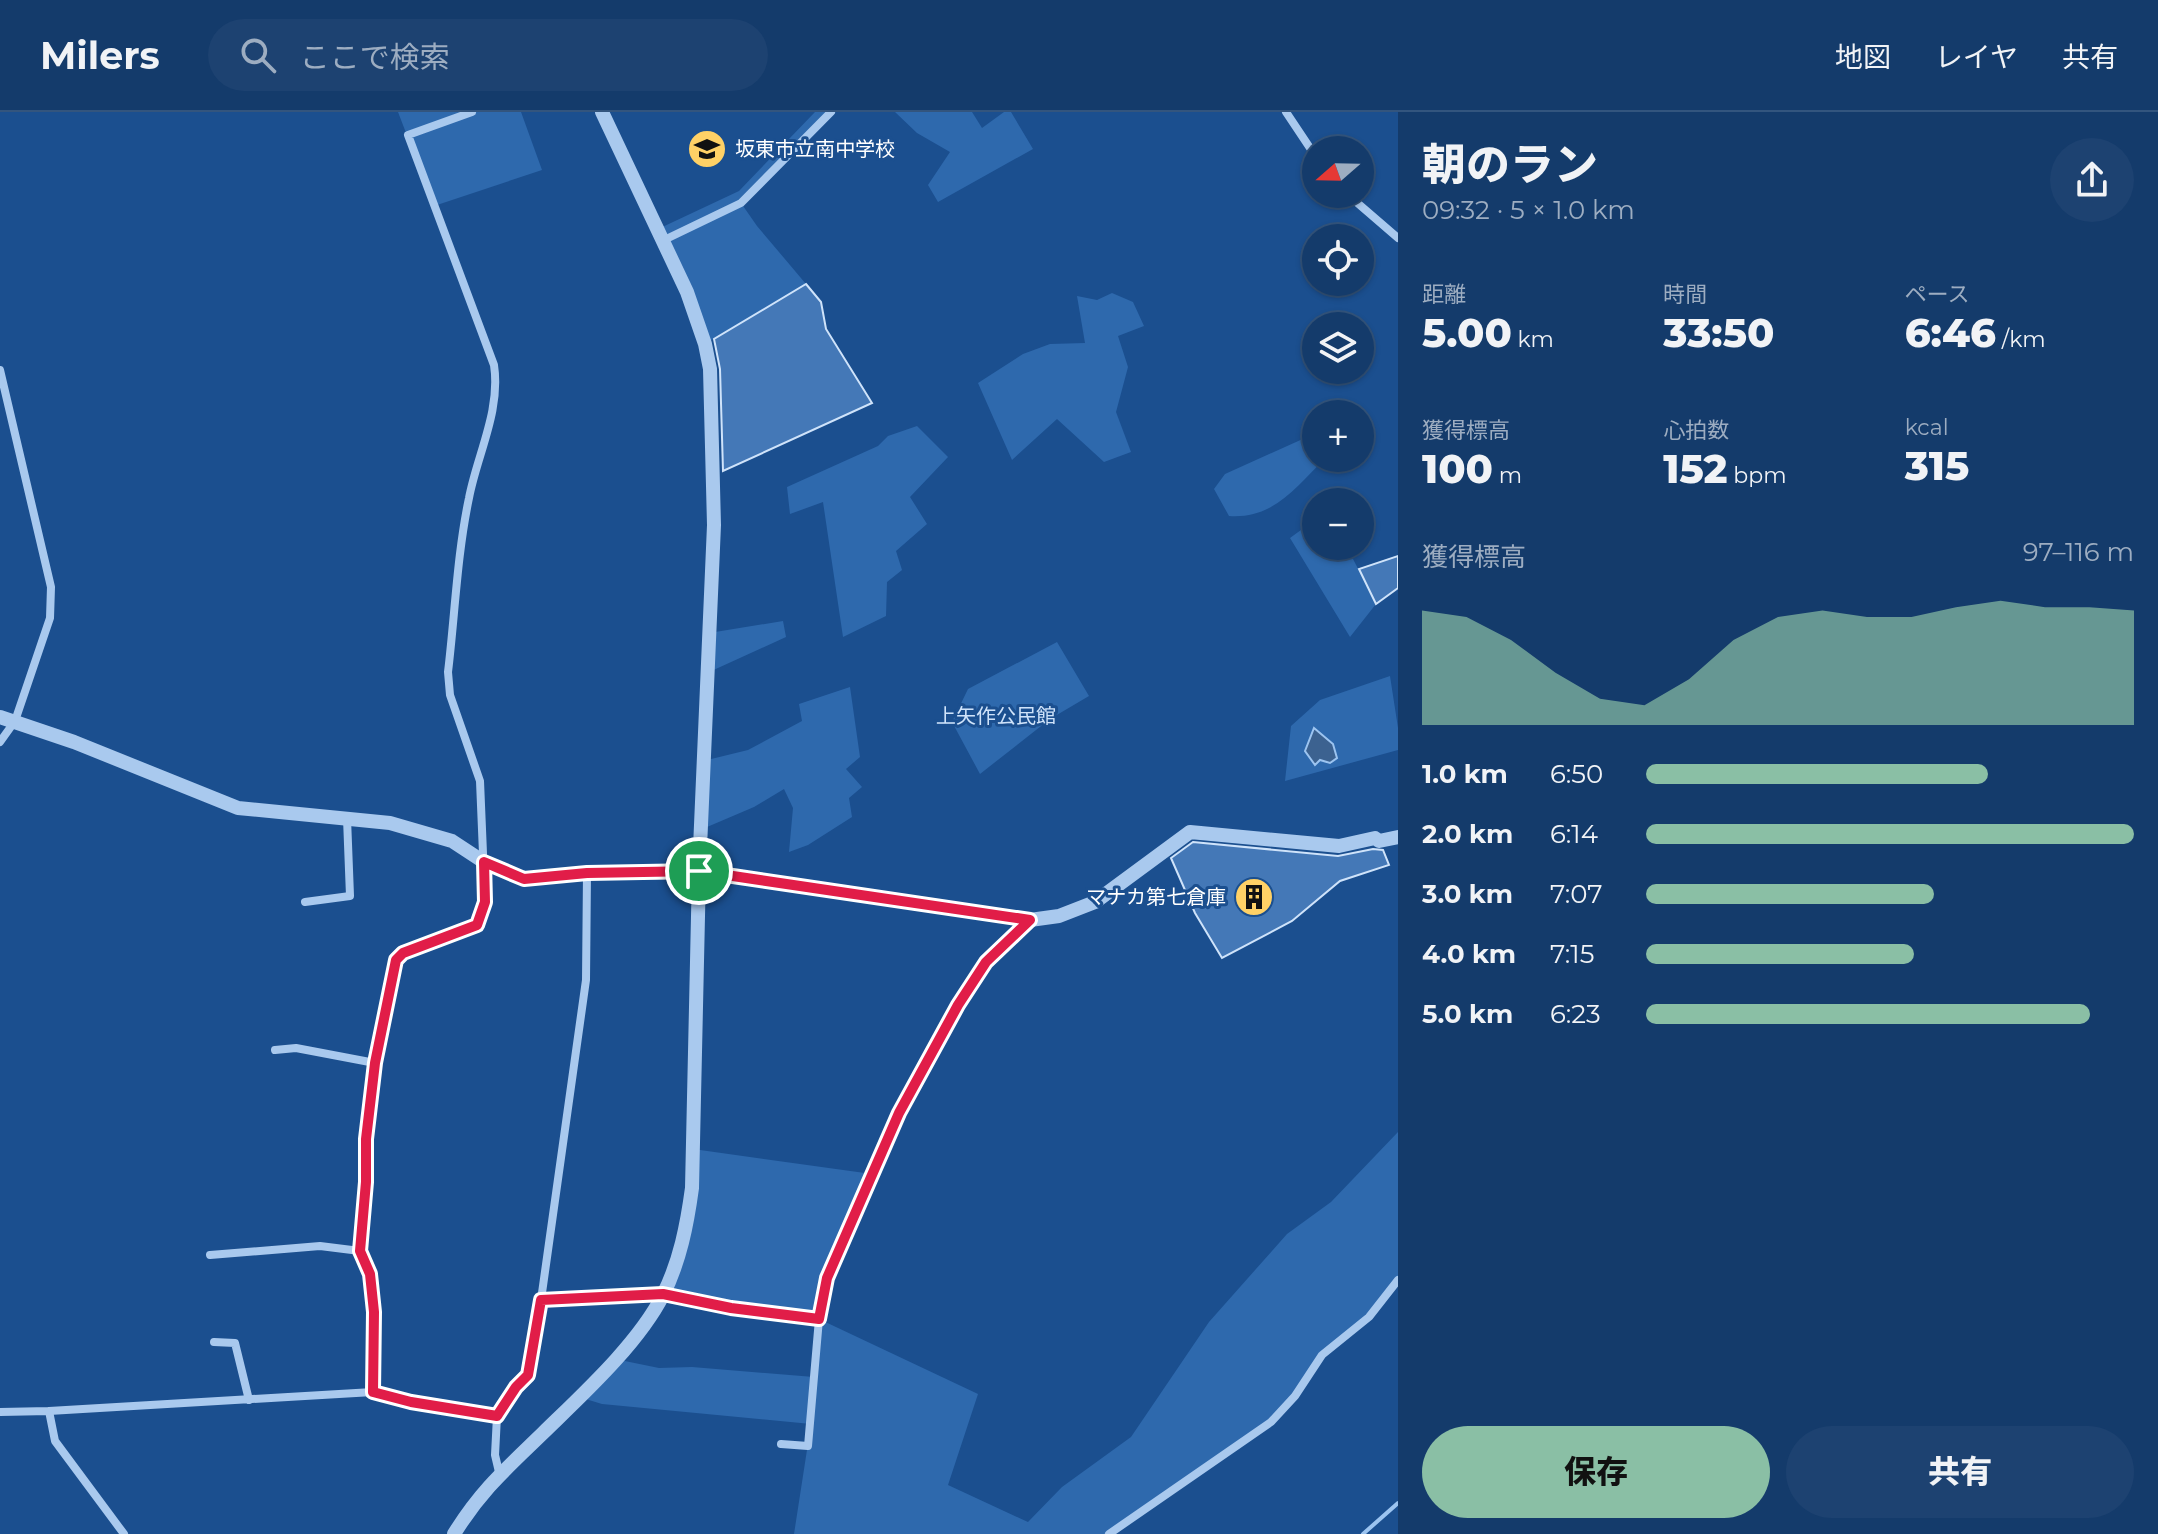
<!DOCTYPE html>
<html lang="ja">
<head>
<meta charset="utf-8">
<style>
	:root { --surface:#143b6b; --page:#1d4271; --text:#f1f3f6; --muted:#9dadc1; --line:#33557e; --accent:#8abfa5 }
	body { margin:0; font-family:Montserrat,"Noto Sans JP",sans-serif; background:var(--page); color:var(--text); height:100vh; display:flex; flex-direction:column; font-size:30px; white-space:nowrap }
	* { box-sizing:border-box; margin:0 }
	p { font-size:26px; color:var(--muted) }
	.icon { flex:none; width:44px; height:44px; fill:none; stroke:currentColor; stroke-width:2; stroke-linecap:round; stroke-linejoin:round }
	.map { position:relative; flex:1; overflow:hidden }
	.sheet { display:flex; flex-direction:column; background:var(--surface); width:760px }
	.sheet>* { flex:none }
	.needle { width:52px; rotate:250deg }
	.tools { position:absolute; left:1302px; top:24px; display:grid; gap:16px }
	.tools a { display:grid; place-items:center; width:72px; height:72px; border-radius:50%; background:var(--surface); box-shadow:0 2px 6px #0004,0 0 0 2px var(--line); font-size:40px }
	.pin { position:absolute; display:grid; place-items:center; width:68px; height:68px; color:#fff; margin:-34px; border:4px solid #fff; border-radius:50%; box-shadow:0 2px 8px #0007 }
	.round { display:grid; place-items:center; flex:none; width:84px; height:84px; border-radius:42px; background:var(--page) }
	.headline { display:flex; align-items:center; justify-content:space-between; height:136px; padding:0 24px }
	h1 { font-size:44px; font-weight:800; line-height:60px }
	.stats { display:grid; grid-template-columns:repeat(3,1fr); gap:12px; height:136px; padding:8px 24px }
	.stats div { display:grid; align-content:center }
	.stats b { font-size:40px; font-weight:800 }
	.stats small { font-size:22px; font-weight:400 }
	.stats p { font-size:22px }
	.chart { height:224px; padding:16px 24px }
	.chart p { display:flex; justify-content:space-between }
	.chart svg { width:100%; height:144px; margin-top:8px; fill:var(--accent); opacity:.7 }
	.button { display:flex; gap:16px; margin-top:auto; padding:16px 24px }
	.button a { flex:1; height:92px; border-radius:48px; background:var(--accent); color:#111; font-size:32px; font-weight:800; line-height:92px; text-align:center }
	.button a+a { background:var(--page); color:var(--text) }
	ul { padding:0 24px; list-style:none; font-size:26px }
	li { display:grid; grid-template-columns:128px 96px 1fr; align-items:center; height:60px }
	li i { height:20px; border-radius:10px; background:var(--accent) }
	header { display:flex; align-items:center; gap:48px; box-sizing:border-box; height:112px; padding:0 40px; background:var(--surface); border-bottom:2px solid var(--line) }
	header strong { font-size:38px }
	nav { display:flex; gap:44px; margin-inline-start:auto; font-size:28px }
	.search { width:560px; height:72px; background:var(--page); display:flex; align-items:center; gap:20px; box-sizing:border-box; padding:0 28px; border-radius:44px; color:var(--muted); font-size:30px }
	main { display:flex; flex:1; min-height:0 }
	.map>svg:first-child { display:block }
	.green { fill:#2e69ad }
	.water { fill:#3c6290; stroke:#9cc4f0; stroke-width:2 }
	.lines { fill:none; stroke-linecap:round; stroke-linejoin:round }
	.stream { stroke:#9cc4f0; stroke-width:4 }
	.building { fill:#4478b7; stroke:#cfe3fa; stroke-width:2 }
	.minor { stroke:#a9c9ee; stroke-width:8 }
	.tertiary { stroke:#a9c9ee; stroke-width:14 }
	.route-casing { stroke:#fff; stroke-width:16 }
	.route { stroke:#e11d48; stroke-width:10 }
	.labels { text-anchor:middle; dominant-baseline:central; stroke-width:6; stroke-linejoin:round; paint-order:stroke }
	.poi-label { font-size:20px; fill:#fff; stroke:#1b4f8f; text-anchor:start }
	.park-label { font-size:20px; fill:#cfe3fa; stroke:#1b4f8f }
</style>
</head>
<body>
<header>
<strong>Milers</strong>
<div class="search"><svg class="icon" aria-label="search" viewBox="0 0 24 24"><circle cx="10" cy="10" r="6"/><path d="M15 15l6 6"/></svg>ここで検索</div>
<nav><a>地図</a><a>レイヤ</a><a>共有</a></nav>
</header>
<main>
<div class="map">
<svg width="1398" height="1422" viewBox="0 0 1398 1422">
	<rect width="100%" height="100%" fill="#1b4f8f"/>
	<path class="green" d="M398,0H521L542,58L434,94Z
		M815,0H832L741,91L757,114L806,172L705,232L656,118L739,79Z
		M895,0H972L982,16L1004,0H1011L1033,37L938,90L928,73L950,40L917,21Z
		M1112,181L1133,190L1144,214L1118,224L1128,255L1116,300L1131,340L1104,350L1057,307L1012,348L978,271L1023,242L1050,232L1085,231L1077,184L1097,188Z
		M917,314L948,345L910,385L927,412L896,439L902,458L887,470L886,504L843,525L823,390L790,402L787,375L878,334L888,324Z
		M1316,321V346H1326C1295,375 1275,407 1229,404L1214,377L1225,362Z
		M1360,391L1374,422L1352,445L1376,492L1350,525L1290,426L1316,407V434H1360Z
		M783,509L786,525L707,561L709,521Z
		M1057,530L1089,584L1050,607L980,662L952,610L968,577Z
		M1390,564L1398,616V638L1285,669L1291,614L1320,588Z
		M850,575L860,645L846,657L862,675L849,686L852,705L808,733L789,740L793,696L784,677L754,695L700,718L703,649L748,638L802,609L799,592Z
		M1398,1020V1166L1383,1188L1322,1243L1271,1310L1109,1422H794L811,1312L602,1292L579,1285L615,1247L659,1256L692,1255L814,1265L819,1207L663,1182L674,1158L693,1037L872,1062L827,1166L819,1207L978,1282L948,1373L1028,1410L1062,1375L1131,1325L1209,1210L1287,1122L1331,1090Z"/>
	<path class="water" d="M1314,616L1333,632L1337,646L1330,651L1320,648L1315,653L1305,639Z"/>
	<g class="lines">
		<path class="stream" d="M1363,1422L1398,1391"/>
	</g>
	<path class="building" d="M806,172L821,190L826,217L872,291L723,359L720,257L714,227Z
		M1398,444V476L1376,492L1359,457Z
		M1193,730L1338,744L1373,737L1383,738L1389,753L1340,769L1292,809L1222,846L1195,801L1171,746Z"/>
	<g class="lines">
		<path class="minor" d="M1286,0L1316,45
			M1347,82L1398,126
			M662,129L741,91L831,0
			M0,258L51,475L50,506L15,609L0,630
			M305,790L350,784L347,706
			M275,938L296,936L375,951
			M210,1143L320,1134L360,1139
			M541,1188L586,868L587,761
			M214,1230L235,1231L249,1288
			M373,1280L374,1200L370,1162L360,1139L366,1070V1027L375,951L396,848L403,841L477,813L485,790L480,669L450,583L448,560C455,502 457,443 469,386C477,343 501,299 494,253L408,23L472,0
			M49,1299L55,1329L124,1422
			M0,1300L49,1299L373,1280L411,1290L497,1304L495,1343L499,1360
			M497,1304L516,1275L528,1263L541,1188L663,1182L731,1196L819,1207L827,1166L899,1001L958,893L986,850L1030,809
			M781,1332L808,1334L819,1207
			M1109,1422L1271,1310L1295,1284L1322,1243L1369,1205L1398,1168"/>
		<path class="tertiary" d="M0,605L74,630L238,696L390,711L452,729L484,750L524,767L587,761L699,759L1030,808L1059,804L1095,790L1190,720L1339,734L1375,726L1379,729L1398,725
			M454,1422C481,1378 507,1356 543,1321C583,1282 638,1232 663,1183C680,1149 687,1113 692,1076L699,759L714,413L710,257L705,232L687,180L602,0"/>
	</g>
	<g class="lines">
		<g class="route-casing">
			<path id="route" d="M484,750L524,767L587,761L699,759L1030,808L986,850L958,893L899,1001L827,1166L819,1207L731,1196L663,1182L541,1188L528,1263L516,1275L497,1304L411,1290L373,1280L374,1200L370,1162L360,1139L366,1070V1027L375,951L396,848L403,841L477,813L485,790Z"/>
		</g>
		<use href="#route" class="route"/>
	</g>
	<defs>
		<g id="school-disc" transform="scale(2)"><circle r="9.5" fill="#ffd166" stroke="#1b4f8f"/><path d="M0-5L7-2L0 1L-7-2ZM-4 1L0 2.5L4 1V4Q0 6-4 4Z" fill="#111"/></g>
		<g id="building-disc" transform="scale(2)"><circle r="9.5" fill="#ffd166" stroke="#1b4f8f"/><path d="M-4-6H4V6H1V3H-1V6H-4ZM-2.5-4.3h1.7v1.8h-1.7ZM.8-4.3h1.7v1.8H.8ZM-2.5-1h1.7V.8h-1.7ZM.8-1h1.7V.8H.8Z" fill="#111"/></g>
	</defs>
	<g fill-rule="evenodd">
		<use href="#school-disc" x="707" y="37"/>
		<use href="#building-disc" x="1254" y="785"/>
	</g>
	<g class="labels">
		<g class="poi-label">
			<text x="735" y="37">坂東市立南中学校</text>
			<text x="1226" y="785" text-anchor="end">マナカ第七倉庫</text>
		</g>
		<g class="park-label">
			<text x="996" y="604">上矢作公民館</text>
		</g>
	</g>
</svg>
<div class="tools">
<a><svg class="needle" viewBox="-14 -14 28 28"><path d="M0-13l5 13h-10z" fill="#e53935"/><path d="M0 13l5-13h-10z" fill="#9dadc1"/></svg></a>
<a><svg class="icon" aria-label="locate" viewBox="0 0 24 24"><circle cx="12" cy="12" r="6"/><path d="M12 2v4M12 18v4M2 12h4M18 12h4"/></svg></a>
<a><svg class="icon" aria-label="layers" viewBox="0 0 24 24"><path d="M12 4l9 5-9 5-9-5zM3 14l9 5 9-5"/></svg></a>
<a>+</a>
<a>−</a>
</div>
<div class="pin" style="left:699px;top:759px;background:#1e9e55"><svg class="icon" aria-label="arrive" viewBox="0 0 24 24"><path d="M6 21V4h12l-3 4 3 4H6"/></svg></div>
</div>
<section class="sheet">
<div class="headline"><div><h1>朝のラン</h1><p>09:32 · 5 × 1.0 km</p></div><a class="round"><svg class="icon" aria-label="share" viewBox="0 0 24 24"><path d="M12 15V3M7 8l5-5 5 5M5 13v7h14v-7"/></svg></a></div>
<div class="stats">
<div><p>距離</p><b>5.00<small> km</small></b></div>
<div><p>時間</p><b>33:50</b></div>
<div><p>ペース</p><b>6:46<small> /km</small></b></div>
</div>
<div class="stats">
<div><p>獲得標高</p><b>100<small> m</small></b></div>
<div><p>心拍数</p><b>152<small> bpm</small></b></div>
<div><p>kcal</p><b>315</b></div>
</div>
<div class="chart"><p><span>獲得標高</span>97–116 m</p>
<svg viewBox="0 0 160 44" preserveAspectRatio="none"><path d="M0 44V9L10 11L20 18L30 28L40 36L50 38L60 30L70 18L80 11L90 9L100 11L110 11L120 8L130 6L140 8L150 8L160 9V44z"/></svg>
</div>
<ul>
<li><b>1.0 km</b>6:50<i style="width:70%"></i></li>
<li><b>2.0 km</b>6:14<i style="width:100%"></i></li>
<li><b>3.0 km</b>7:07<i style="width:59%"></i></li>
<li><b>4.0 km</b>7:15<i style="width:55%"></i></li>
<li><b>5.0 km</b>6:23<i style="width:91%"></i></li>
</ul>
<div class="button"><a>保存</a><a>共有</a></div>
</section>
</main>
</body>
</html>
